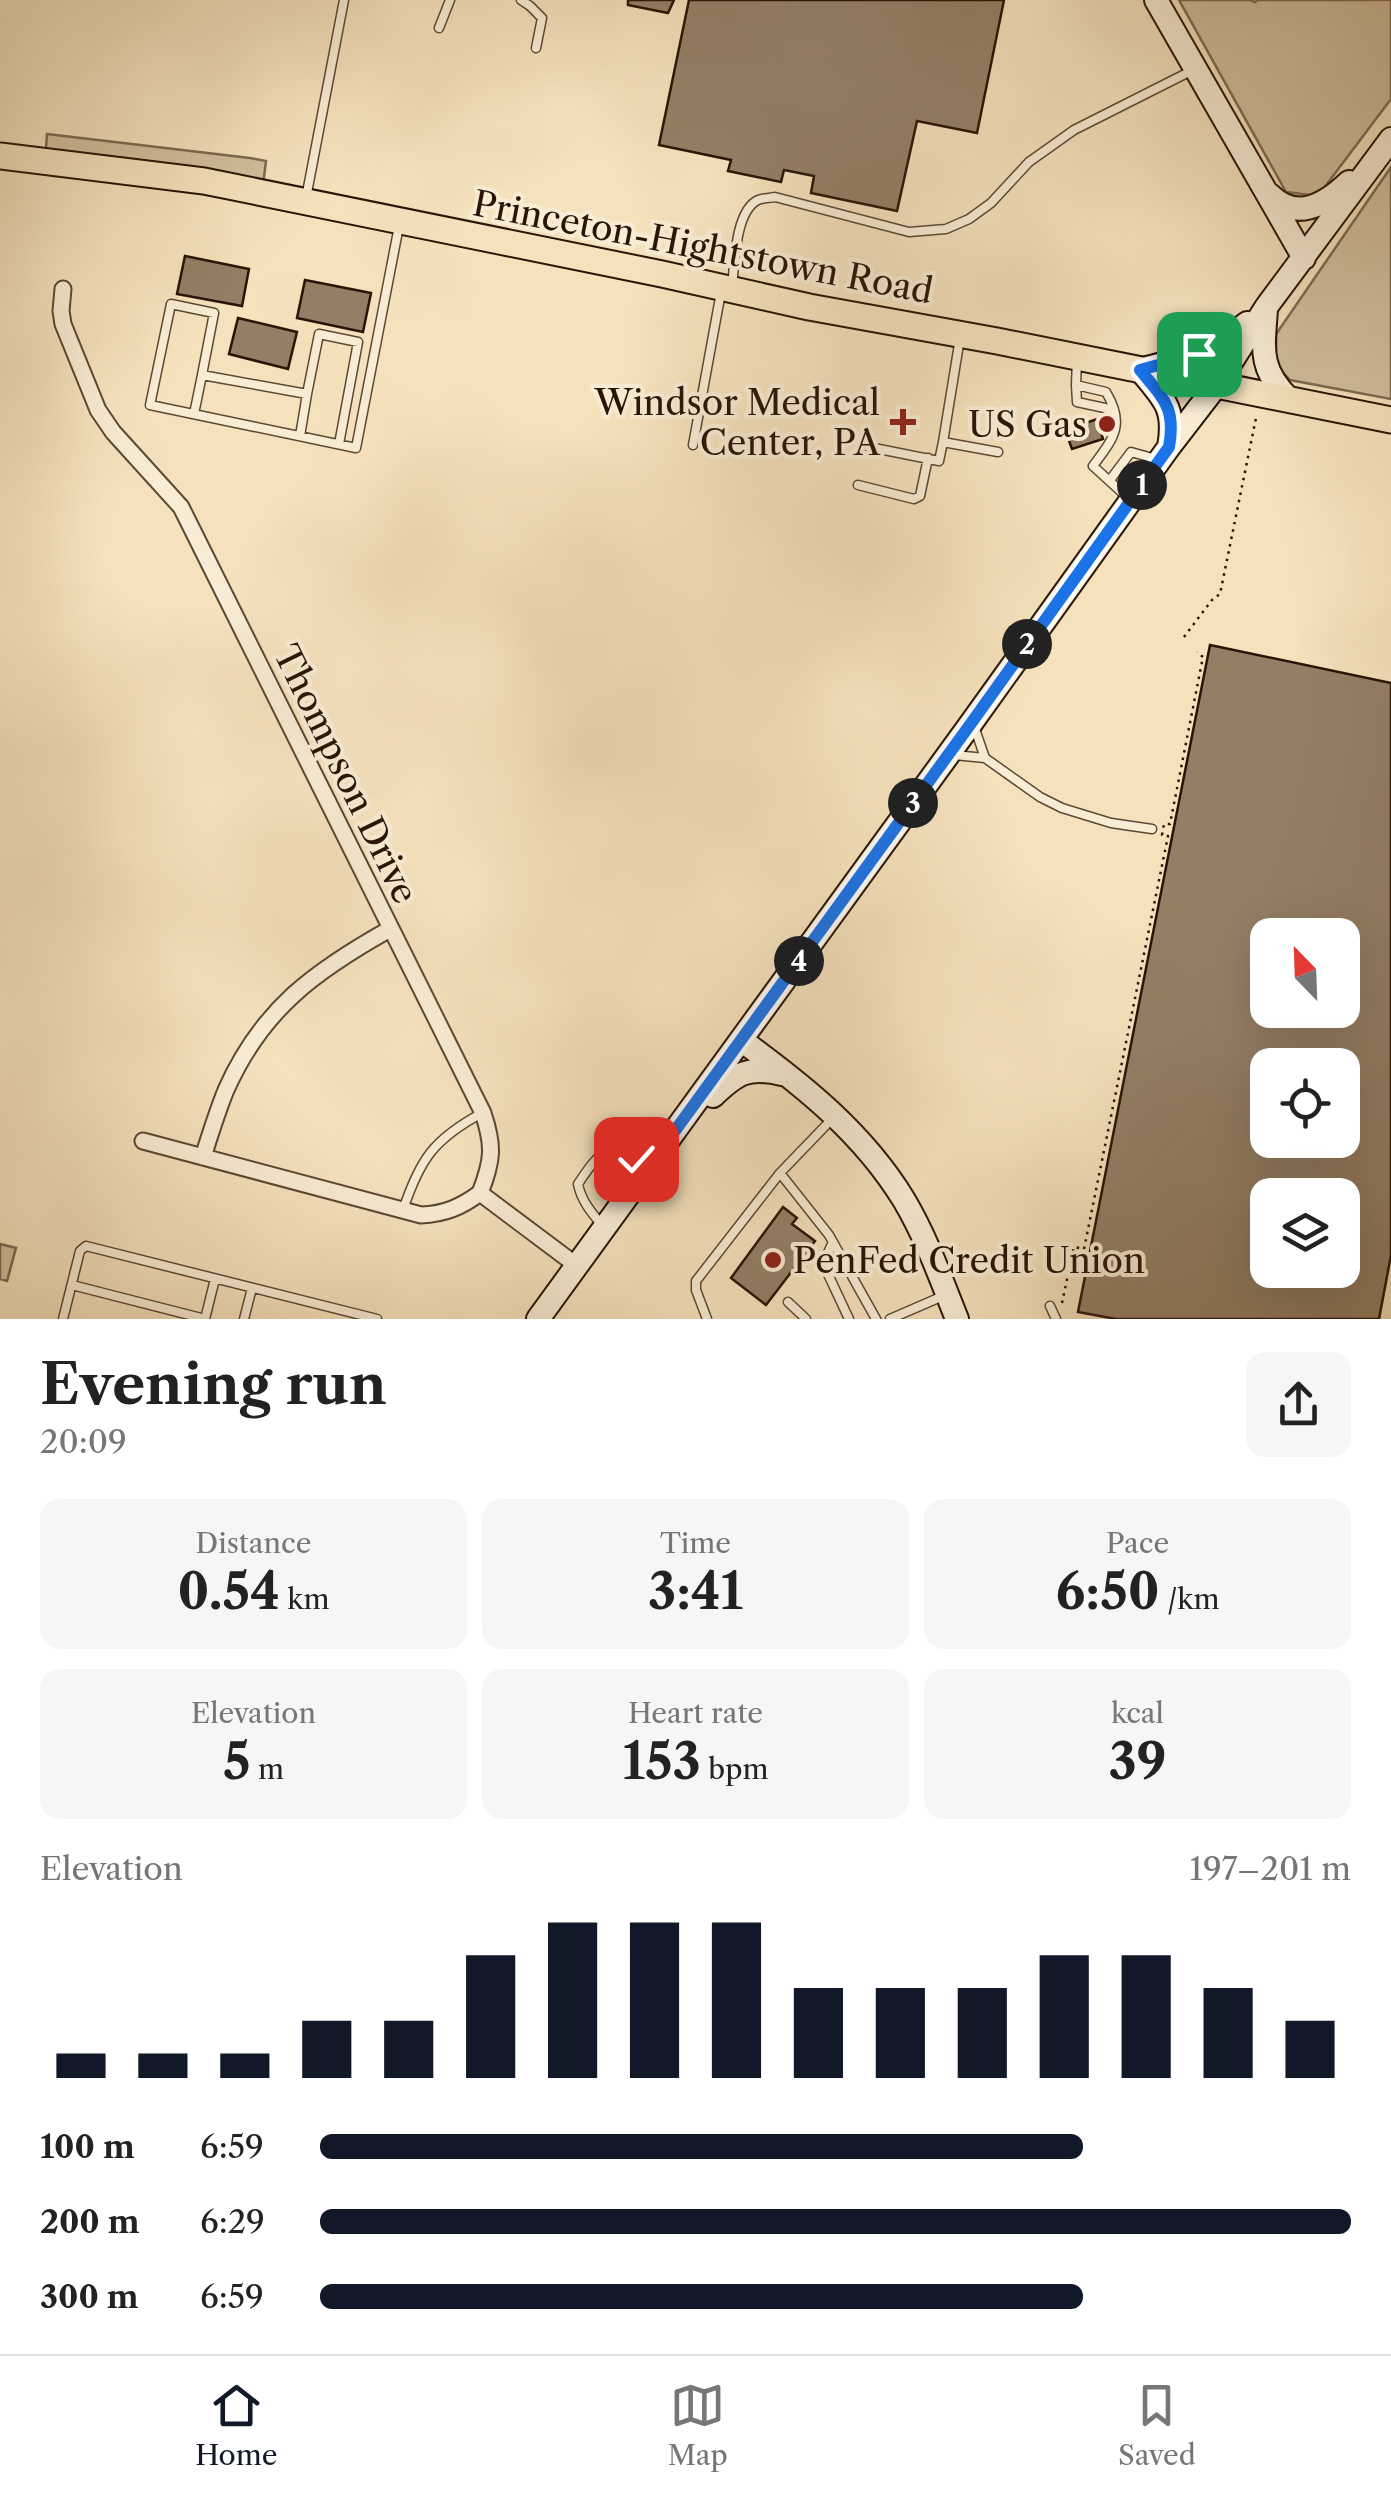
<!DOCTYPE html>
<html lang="en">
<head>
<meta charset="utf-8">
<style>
	:root { --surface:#fff; --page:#f6f6f6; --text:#222; --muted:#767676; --line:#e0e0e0; --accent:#111827 }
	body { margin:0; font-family:"Libre Caslon Text",serif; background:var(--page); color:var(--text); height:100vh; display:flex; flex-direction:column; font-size:38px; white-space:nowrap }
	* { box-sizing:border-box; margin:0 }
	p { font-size:32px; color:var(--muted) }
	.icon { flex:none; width:55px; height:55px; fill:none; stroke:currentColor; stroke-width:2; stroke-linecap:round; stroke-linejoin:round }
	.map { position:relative; height:1319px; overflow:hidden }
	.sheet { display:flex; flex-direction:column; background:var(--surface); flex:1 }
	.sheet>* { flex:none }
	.needle { width:65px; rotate:337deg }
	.tools { position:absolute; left:1250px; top:918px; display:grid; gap:20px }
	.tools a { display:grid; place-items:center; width:110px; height:110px; border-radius:20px; background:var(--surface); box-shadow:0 10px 40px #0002; font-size:50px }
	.pin { position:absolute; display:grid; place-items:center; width:85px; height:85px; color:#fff; margin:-42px; border-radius:20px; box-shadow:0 5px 15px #0006 }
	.km { position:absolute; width:50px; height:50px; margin:-25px; border-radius:50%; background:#222; color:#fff; font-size:28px; line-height:50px; text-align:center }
	.round { display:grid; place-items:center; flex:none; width:105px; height:105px; border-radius:20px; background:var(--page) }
	.summary { display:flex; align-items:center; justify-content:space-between; height:170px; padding:0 40px }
	h1 { font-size:55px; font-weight:700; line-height:75px }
	.figures { display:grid; grid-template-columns:repeat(3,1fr); gap:15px; height:170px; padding:10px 40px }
	.figures div { display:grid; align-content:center; border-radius:20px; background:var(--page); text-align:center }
	.figures b { font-size:50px; font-weight:700 }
	.figures small { font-size:28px; font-weight:400 }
	.figures p { font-size:28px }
	.chart { height:280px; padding:20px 40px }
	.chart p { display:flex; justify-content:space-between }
	.chart svg { width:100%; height:180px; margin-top:10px; stroke:var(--accent); stroke-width:6 }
	ul { padding:0 40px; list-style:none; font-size:32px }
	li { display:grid; grid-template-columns:160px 120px 1fr; align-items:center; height:75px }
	li i { height:25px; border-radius:12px; background:var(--accent) }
	.tab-bar { display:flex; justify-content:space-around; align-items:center; height:140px; border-top:2px solid var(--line); background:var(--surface); font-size:28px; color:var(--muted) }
	.tab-bar a { display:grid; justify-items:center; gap:5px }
	.tab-bar .selected { color:var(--accent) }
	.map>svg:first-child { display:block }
	.green { fill:#d2bf9e; stroke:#7e6a52; stroke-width:2.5 }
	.building { fill:#937f66; stroke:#291407; stroke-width:2.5; fill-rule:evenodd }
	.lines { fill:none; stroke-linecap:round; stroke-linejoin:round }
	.lane-casing { stroke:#5c4834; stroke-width:11 }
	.street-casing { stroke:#5c4834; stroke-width:19 }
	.secondary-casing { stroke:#291407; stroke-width:26 }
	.primary-casing { stroke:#291407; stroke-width:29 }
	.path { stroke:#291407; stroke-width:2.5; stroke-dasharray:2.5 5; stroke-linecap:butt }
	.lane { stroke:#f8ecd4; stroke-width:8 }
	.street { stroke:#f8ecd4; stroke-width:15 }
	.secondary { stroke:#f8ecd4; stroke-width:22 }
	.primary { stroke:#f5e2bd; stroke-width:25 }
	.route-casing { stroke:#fff; stroke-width:20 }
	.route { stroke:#1a73e8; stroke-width:12 }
	.poi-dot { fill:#8f2418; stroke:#f8ecd4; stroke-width:4 }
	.labels { text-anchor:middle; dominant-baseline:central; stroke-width:8; stroke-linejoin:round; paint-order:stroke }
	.street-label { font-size:35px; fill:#291407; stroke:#f8ecd4 }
	.poi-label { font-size:35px; fill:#291407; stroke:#f8ecd4; text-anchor:end }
</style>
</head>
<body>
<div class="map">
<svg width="1391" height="1319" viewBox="0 0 1391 1319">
	<rect width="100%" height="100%" fill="#f5e2bd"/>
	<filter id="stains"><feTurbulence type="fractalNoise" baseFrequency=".002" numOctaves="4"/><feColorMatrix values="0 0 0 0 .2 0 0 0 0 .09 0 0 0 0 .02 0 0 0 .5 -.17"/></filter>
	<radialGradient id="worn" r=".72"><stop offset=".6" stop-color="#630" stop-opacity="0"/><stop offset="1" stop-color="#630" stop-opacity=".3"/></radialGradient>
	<path class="green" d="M1179,0H1250L1255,2L1258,0H1391V99L1318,196L1286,192Z
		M47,134L250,158L266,161L262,193L45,161Z
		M1391,167V399L1290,380L1276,366L1272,340Z
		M0,1244L16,1248L7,1281L0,1279Z"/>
	<path class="building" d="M628,0H674L668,13L628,5Z
		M689,0H1004L977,133L917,121L897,211L811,193L814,176L784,170L781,182L728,171L731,160L659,145Z
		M185,256L249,269L242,306L177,294Z
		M305,280L371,293L363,332L297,318Z
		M238,318L297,332L288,369L229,354Z
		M1097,419L1103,439L1072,449L1065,430Z
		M1210,645L1391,683V1255L1379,1319H1116L1078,1312ZM1268,935H1342V1010H1268ZM1268,1065H1342V1140H1268ZM1268,1195H1342V1270H1268Z
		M783,1207L797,1218L792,1224L815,1241L766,1305L731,1278Z"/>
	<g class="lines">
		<g class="lane-casing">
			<path id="lane" d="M521,0L530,6L542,18L536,48
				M439,28L450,0
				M306,198L344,0
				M732,286C735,263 735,211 758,200C762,198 771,198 775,197L909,232L946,229L969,219L991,203L1029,162L1074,130L1191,71
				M960,338L943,442L998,452
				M1077,359L1076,385L1106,392C1126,425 1113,439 1093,466L1127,497
				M1076,385L1077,402L1114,410
				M194,414L202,375
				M300,436L307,394
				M339,444L358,342L319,334L307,394L202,375L214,313L171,304L150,405C219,419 287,434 356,448L399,226
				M693,445L721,292
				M869,447L939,461L943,442
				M1110,480L1131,452L1156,459
				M858,485L914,499L920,496L928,458
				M975,729L985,758
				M954,755L985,758L1040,797L1062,808L1111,823L1152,829
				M780,1173L829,1235L876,1319
				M403,1210C420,1159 434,1139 482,1113
				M601,1224C591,1212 581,1200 578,1184C602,1148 610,1139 647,1167
				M833,1242L825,1259L827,1272L849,1319
				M72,1285L205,1319
				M788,1302L806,1319
				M1050,1306L1056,1319
				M63,1319L80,1251L86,1246L377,1319
				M205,1319L215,1279
				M244,1319L252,1288
				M707,1319L696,1290V1281L780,1173L832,1119
				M890,1319L943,1296"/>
		</g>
		<g class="street-casing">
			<path id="street" d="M63,289L61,311L63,324L98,410L113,432L181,507L483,1113C494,1146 493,1160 480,1193L576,1265
				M143,1141L421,1215C445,1214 461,1207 480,1193
				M203,1157C210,1135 217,1112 226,1090C262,1009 315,971 390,929"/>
		</g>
		<g class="secondary-casing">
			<path id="secondary" d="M1156,0L1304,258
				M1270,195C1297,222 1326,204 1349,182
				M1266,310C1263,350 1259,369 1289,399
				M1169,447C1176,408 1164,399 1140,370C1184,358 1212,353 1247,323
				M741,1040C804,1086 863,1133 904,1200C926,1237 941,1279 957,1319
				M713,1096C737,1073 748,1066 782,1074
				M538,1319L972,722L1169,447L1216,386L1267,306L1391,139"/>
		</g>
		<g class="primary-casing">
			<path id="primary" d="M0,156L204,181L662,274L809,307L997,341L1391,420"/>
		</g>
		<path class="path" d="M1184,637L1212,600L1220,594L1256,418
			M1062,1303L1074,1247L1084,1249L1168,836L1162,835L1164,824H1170L1203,657L1197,652"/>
		<use href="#lane" class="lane"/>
		<use href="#street" class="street"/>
		<use href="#secondary" class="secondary"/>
		<use href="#primary" class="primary"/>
	</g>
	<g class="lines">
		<g class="route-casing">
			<path id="route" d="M636,1159L648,1168L972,722L1169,447C1176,408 1164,399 1140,370L1199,354"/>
		</g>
		<use href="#route" class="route"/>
	</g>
	<g class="poi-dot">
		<path d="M898 407h10v10h10v10h-10v10h-10v-10h-10v-10h10z"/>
		<circle cx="1107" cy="424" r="10"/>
		<circle cx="773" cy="1260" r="10"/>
	</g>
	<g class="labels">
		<g class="street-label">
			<text transform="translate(703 247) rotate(11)">Princeton-Hightstown Road</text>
			<text transform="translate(346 774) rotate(64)">Thompson Drive</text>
		</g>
		<g class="poi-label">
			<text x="880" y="402">Windsor Medical<tspan x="880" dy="40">Center, PA</tspan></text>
			<text x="1087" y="424">US Gas</text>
			<text x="793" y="1260" text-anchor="start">PenFed Credit Union</text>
		</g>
	</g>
	<rect width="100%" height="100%" filter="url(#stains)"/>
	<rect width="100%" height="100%" fill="url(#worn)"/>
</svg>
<div class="tools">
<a><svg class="needle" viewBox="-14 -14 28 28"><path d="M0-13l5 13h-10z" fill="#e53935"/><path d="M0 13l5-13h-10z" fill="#767676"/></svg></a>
<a><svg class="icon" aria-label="locate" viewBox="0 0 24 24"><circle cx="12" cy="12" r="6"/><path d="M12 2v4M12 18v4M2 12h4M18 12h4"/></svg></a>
<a><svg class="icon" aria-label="layers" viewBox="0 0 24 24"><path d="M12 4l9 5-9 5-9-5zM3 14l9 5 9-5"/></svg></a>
</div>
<div class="pin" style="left:1199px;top:354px;background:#1e9e55"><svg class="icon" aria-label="arrive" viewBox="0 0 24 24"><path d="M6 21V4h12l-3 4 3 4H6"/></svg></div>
<div class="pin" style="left:636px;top:1159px;background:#d93025"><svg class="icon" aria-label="check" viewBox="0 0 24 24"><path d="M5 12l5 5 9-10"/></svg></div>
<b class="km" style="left:1142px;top:485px">1</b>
<b class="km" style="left:1027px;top:644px">2</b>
<b class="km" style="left:913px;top:803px">3</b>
<b class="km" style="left:799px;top:961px">4</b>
</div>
<section class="sheet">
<div class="summary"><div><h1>Evening run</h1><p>20:09</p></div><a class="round"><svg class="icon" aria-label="share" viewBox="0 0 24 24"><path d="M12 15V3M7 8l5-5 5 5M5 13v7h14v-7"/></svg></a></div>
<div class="figures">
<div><p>Distance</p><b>0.54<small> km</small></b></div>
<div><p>Time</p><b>3:41</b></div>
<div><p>Pace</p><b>6:50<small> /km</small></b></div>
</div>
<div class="figures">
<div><p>Elevation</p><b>5<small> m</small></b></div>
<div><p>Heart rate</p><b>153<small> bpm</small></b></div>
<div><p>kcal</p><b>39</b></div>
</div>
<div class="chart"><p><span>Elevation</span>197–201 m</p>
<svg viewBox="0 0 160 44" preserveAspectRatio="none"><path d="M5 44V38M15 44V38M25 44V38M35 44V30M45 44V30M55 44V14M65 44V6M75 44V6M85 44V6M95 44V22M105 44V22M115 44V22M125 44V14M135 44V14M145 44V22M155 44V30"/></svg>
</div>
<ul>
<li><b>100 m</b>6:59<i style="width:74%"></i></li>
<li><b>200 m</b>6:29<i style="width:100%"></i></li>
<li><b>300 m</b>6:59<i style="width:74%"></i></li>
</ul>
</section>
<nav class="tab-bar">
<a class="selected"><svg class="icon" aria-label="home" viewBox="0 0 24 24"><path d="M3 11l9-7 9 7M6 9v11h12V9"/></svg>Home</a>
<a><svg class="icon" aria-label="map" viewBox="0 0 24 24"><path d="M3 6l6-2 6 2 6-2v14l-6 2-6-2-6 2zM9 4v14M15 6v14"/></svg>Map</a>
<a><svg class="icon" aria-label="saved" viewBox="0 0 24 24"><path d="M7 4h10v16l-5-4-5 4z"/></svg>Saved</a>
</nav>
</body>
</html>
